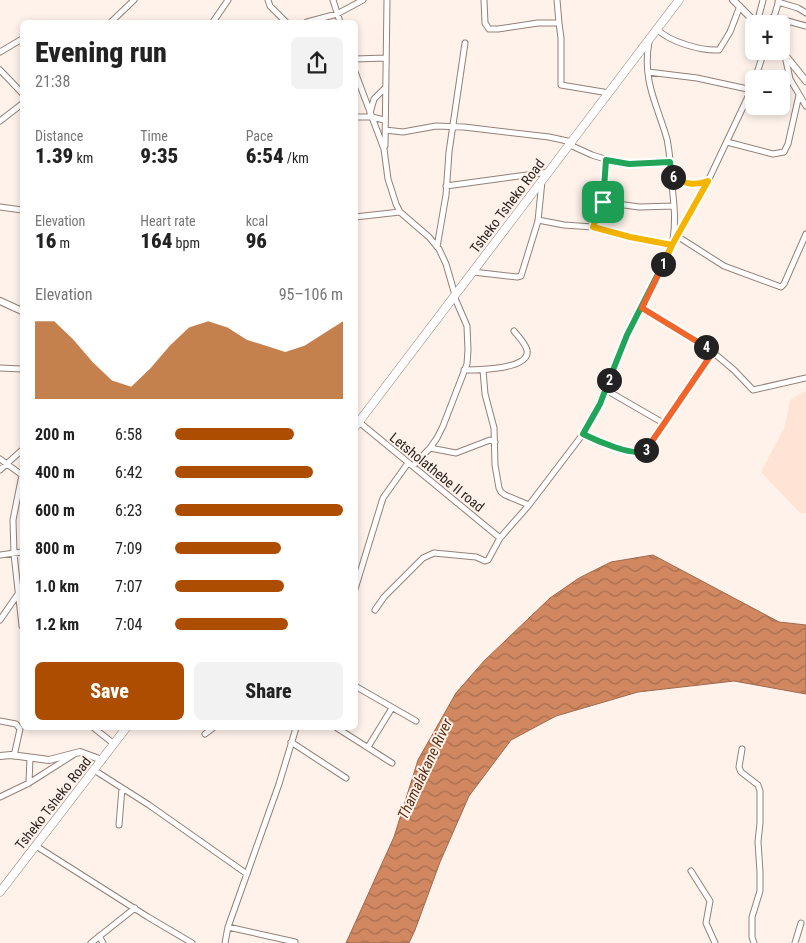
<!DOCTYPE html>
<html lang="en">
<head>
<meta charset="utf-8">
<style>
	:root { --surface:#fff; --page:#f2f2f2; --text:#222; --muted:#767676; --accent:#ad4d02 }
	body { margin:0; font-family:"Roboto Condensed",sans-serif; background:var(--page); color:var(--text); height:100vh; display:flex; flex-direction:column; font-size:19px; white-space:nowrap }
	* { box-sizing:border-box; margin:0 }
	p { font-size:16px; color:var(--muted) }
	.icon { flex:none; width:28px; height:28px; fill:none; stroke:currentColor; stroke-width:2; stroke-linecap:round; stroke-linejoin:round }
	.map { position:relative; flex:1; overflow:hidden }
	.sheet { position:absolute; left:20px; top:20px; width:338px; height:710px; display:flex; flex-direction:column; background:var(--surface); border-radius:8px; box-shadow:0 2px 8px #0003 }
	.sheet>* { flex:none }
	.buttons { position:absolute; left:745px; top:15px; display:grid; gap:10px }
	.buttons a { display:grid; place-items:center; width:45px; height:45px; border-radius:8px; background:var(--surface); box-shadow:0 2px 8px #0003; font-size:25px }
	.pin { position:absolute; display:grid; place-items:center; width:42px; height:42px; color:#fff; margin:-21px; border-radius:10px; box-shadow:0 2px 8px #0006 }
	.km { position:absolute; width:25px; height:25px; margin:-12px; border-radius:50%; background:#222; color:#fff; font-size:14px; line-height:25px; text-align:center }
	.round { display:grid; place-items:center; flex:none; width:52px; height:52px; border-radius:8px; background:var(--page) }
	.overview { display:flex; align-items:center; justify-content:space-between; height:85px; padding:0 15px }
	h1 { font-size:28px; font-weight:800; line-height:38px }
	.stats { display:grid; grid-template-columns:repeat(3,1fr); gap:8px; height:85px; padding:5px 15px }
	.stats div { display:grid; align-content:center }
	.stats b { font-size:21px; font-weight:800 }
	.stats small { font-size:14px; font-weight:400 }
	.stats p { font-size:14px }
	.chart { height:140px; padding:10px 15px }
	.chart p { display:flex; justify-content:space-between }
	.chart svg { width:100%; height:90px; margin-top:5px; fill:var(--accent); opacity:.7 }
	.button { display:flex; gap:10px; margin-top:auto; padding:10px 15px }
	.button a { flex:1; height:58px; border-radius:8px; background:var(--accent); color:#fff; font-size:20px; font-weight:800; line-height:58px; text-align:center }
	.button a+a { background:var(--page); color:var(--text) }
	ul { padding:0 15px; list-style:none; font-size:16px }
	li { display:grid; grid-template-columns:80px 60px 1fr; align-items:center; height:38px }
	li i { height:12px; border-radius:6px; background:var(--accent) }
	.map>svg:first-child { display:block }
	.built { fill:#ffe3d5 }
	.water { fill:url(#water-waves); stroke:#9f694d }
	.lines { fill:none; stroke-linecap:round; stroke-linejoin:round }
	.minor-casing { stroke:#938077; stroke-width:7 }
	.tertiary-casing { stroke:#938077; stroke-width:8 }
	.trunk-casing { stroke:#938077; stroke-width:9 }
	.minor { stroke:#fff; stroke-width:5 }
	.tertiary { stroke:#fff; stroke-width:6 }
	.trunk { stroke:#fff; stroke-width:8 }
	.split-1-casing { stroke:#fff; stroke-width:10 }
	.split-2-casing { stroke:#fff; stroke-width:10 }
	.split-3-casing { stroke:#fff; stroke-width:10 }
	.split-4-casing { stroke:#fff; stroke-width:10 }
	.split-5-casing { stroke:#fff; stroke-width:10 }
	.split-6-casing { stroke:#fff; stroke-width:10 }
	.split-7-casing { stroke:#fff; stroke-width:10 }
	.split-1 { stroke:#f5b400; stroke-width:6 }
	.split-2 { stroke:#22a559; stroke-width:6 }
	.split-3 { stroke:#22a559; stroke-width:6 }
	.split-4 { stroke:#f0652b; stroke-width:6 }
	.split-5 { stroke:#f0652b; stroke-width:6 }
	.split-6 { stroke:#f5b400; stroke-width:6 }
	.split-7 { stroke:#22a559; stroke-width:6 }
	.labels { text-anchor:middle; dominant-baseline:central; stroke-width:4; stroke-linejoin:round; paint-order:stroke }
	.street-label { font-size:14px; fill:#2b2420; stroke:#fef2eb }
	.water-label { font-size:15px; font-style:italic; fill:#5d2d10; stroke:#fef2eb }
</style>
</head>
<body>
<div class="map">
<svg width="806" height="943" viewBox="0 0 806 943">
	<defs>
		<pattern id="water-waves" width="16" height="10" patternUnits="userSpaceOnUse" patternTransform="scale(1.25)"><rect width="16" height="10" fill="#d18760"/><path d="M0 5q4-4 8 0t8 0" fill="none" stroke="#aa6e4f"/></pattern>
	</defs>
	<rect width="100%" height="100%" fill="#fef2eb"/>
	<path class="built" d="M806,391V513H800L761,472L785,426L790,400Z"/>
	<path class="water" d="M653,555L779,622L806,625V694L734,681L638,692L556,716L511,740L469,796L440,862L415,930L409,943H346L394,837L418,760L456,693L484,661L550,598L579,578L611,562Z"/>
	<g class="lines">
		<g class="minor-casing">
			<path id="minor" d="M268,0L270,6L286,22
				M333,0L340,22
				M484,0L485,23L489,29H498L538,23H559L561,38V85L609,93
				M557,0L559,23
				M778,2L798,8L806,13
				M773,17L806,26
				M111,22L134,0
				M213,22L228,0
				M307,22L337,14L363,0
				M757,23L763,0
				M772,24L779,0
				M657,29C669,42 702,51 719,50L730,32L740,6
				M649,42C642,81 657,104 667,139C670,154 671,170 672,185C674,204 676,221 673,239
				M0,52L22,39
				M785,56L790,79L806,106
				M355,59L386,58
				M0,70L22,93
				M355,72L384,149L388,179L396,204L400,212L429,237L439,249L446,264L455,295
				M648,72L697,78L752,90
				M755,79L764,51
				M370,113L374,99L385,88
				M355,117H372L384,120
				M0,121L22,104
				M385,130L403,132L436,126L464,127L549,137L572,142
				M727,142L773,154L784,152L788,144L799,95
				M570,145L592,155L621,164L670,162
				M385,146L387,0
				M672,176C684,184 693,186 708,181
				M446,186L549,172
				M603,202L639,207L674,206
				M0,207L22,210
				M355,217L400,212
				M538,220L564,225L593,227L604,197L606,160
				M593,227L630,237L672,245
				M677,236L724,266L781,287L784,284L806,234
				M437,247L446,195L449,152L465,43
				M473,272L517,277L521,276L538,221L542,181
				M642,308L709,349L734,370L753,390L806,378
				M0,368L22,369
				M464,370C476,370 531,370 527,350C525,343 518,336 514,331
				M483,370L485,394L494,428L495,465L499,488L501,492L505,495L529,505
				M606,390L665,424
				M359,422L500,538
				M583,434C596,441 630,456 644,452L668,419L713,352
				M430,448L456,453L490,440L495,442
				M0,459L22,475
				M413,466L430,448L437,438L443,426L467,364L468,350L467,326L454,296
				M0,470L22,450
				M22,475L13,520L14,554L22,626
				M0,555L22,552
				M355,589L383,498L408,463
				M375,610L384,597L423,558L434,553L476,557L485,561L488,560L500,538L529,505L583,434L593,417L627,335L660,271L672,245L708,181L754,84
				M0,620L18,594
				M355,686L416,721
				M0,721L16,724L20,729L14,756
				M94,728L114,744
				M337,728L392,763
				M205,734L213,728
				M291,742L346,778
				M368,747L392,708
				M742,749L739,767L741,772L758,785L760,791V823L758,842L760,872V891L752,917V937L754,943
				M94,770L149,805L247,874
				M29,783L30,758
				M0,797L29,783L73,755
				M119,825L122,788
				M36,846L148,917L192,943
				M691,871L710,901L706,923L715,943
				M228,927L295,942
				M99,936L103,943
				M91,943L135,908
				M225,943L228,927L279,784L296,728
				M795,943L801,923"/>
		</g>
		<g class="tertiary-casing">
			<path id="tertiary" d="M733,0L757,24
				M781,50L806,81
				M0,301L22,311
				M0,756L11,755L49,760L80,752L102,760"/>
		</g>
		<g class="trunk-casing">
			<path id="trunk" d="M355,427L679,0
				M0,892L126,728"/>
		</g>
		<use href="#minor" class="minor"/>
		<use href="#tertiary" class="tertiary"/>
		<use href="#trunk" class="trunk"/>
	</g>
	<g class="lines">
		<g class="split-1-casing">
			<path id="split-1" d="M603,202L593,227L630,237L672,245L663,264"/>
		</g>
		<g class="split-2-casing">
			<path id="split-2" d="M609,380L627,335L663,264"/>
		</g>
		<g class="split-3-casing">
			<path id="split-3" d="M609,380L600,404L583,434C595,440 635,458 646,450"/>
		</g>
		<g class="split-4-casing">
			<path id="split-4" d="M646,450L713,352L706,347"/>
		</g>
		<g class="split-5-casing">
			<path id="split-5" d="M665,261L642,308L706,347"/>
		</g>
		<g class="split-6-casing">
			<path id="split-6" d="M665,261L672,245L708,181C694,186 685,184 673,177"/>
		</g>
		<g class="split-7-casing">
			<path id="split-7" d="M603,202L606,160L629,164L670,162L672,176L673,177"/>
		</g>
		<use href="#split-1" class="split-1"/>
		<use href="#split-2" class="split-2"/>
		<use href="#split-3" class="split-3"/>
		<use href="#split-4" class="split-4"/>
		<use href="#split-5" class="split-5"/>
		<use href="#split-6" class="split-6"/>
		<use href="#split-7" class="split-7"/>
	</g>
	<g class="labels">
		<g class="street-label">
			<text transform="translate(507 206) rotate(-53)">Tsheko Tsheko Road</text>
			<text transform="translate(437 472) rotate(39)">Letsholathebe II road</text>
			<text transform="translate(53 803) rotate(-52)">Tsheko Tsheko Road</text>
		</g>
		<g class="water-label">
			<text transform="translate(425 769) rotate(-65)">Thamalakane River</text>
		</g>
	</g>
</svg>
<div class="buttons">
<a>+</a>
<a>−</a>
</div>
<div class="pin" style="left:603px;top:202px;background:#1e9e55"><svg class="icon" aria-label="arrive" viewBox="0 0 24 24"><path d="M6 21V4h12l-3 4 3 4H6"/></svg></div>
<b class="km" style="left:663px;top:264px">1</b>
<b class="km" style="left:609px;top:380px">2</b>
<b class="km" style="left:646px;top:450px">3</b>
<b class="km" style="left:706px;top:347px">4</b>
<b class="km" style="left:673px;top:177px">6</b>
<section class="sheet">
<div class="overview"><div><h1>Evening run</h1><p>21:38</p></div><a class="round"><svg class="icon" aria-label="share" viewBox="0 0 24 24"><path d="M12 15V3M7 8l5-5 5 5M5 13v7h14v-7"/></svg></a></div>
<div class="stats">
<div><p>Distance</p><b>1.39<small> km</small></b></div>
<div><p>Time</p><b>9:35</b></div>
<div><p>Pace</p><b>6:54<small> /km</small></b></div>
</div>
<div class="stats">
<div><p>Elevation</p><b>16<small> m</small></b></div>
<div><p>Heart rate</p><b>164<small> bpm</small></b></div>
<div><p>kcal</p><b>96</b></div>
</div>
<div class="chart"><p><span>Elevation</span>95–106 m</p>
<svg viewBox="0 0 160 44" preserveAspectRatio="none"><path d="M0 44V6L10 6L20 15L30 26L40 35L50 38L60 29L70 18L80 9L90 6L100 9L110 15L120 18L130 21L140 18L150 12L160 6V44z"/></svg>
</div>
<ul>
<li><b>200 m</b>6:58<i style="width:71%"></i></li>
<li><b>400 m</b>6:42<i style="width:82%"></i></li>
<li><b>600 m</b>6:23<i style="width:100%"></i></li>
<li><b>800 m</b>7:09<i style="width:63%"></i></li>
<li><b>1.0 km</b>7:07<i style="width:65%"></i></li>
<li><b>1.2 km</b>7:04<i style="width:67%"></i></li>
</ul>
<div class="button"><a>Save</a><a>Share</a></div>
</section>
</div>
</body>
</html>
